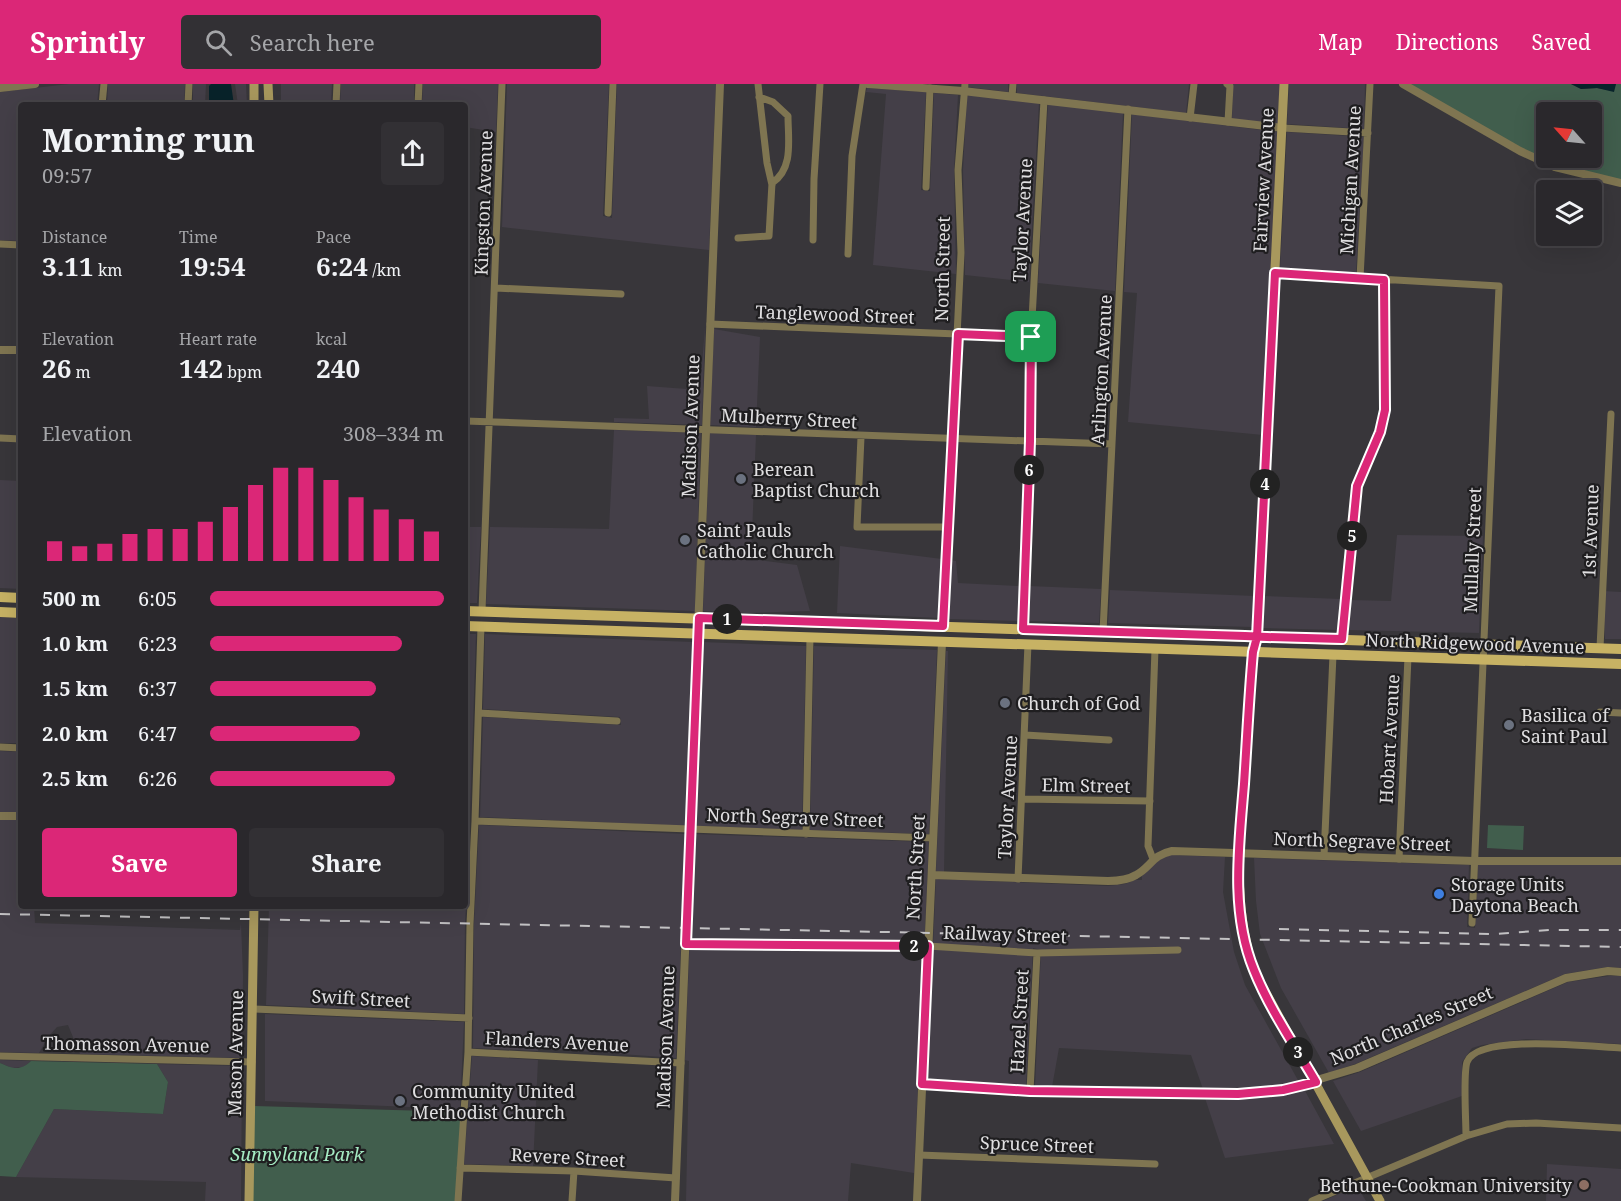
<!DOCTYPE html>
<html lang="en">
<head>
<meta charset="utf-8">
<style>
	:root { --surface:#2a282c; --page:#323034; --text:#f1f3f6; --muted:#a5a6a9; --line:#464448; --accent:#db2777 }
	body { margin:0; font-family:"Noto Serif",serif; background:var(--page); color:var(--text); height:100vh; display:flex; flex-direction:column; font-size:22px; white-space:nowrap }
	* { box-sizing:border-box; margin:0 }
	p { font-size:20px; color:var(--muted) }
	.icon { flex:none; width:33px; height:33px; fill:none; stroke:currentColor; stroke-width:2; stroke-linecap:round; stroke-linejoin:round }
	.map { position:relative; flex:1; overflow:hidden }
	.side { position:absolute; left:18px; top:18px; width:450px; height:807px; display:flex; flex-direction:column; background:var(--surface); border-radius:6px; box-shadow:0 6px 24px #0002,0 0 0 2px var(--line) }
	.side>* { flex:none }
	.needle { width:39px; rotate:297deg }
	.tools { position:absolute; left:1536px; top:18px; display:grid; gap:12px }
	.tools a { display:grid; place-items:center; width:66px; height:66px; border-radius:6px; background:var(--surface); box-shadow:0 6px 24px #0002,0 0 0 2px var(--line); font-size:30px }
	.pin { position:absolute; display:grid; place-items:center; width:51px; height:51px; color:#fff; margin:-26px; border-radius:12px; box-shadow:0 3px 9px #0006 }
	.km { position:absolute; width:30px; height:30px; margin:-15px; border-radius:50%; background:#222; color:#fff; font-size:16px; line-height:30px; text-align:center }
	.round { display:grid; place-items:center; flex:none; width:63px; height:63px; border-radius:6px; background:var(--page) }
	.overview { display:flex; align-items:center; justify-content:space-between; height:102px; padding:0 24px }
	h1 { font-size:33px; font-weight:700; line-height:45px }
	.stats { display:grid; grid-template-columns:repeat(3,1fr); gap:9px; height:102px; padding:6px 24px }
	.stats div { display:grid; align-content:center }
	.stats b { font-size:26px; font-weight:700 }
	.stats small { font-size:16px; font-weight:400 }
	.stats p { font-size:16px }
	.chart { height:168px; padding:12px 24px }
	.chart p { display:flex; justify-content:space-between }
	.chart svg { width:100%; height:108px; margin-top:6px; stroke:var(--accent); stroke-width:6 }
	.cta { display:flex; gap:12px; margin-top:auto; padding:12px 24px }
	.cta a { flex:1; height:69px; border-radius:6px; background:var(--accent); color:#fff; font-size:24px; font-weight:700; line-height:69px; text-align:center }
	.cta a+a { background:var(--page); color:var(--text) }
	ul { padding:0 24px; list-style:none; font-size:20px }
	li { display:grid; grid-template-columns:96px 72px 1fr; align-items:center; height:45px }
	li i { height:15px; border-radius:8px; background:var(--accent) }
	header { display:flex; align-items:center; gap:36px; box-sizing:border-box; height:84px; padding:0 30px; background:var(--accent); color:#fff }
	header strong { font-size:28px }
	nav { display:flex; gap:33px; margin-inline-start:auto; font-size:21px }
	.search { width:420px; height:54px; background:var(--page); display:flex; align-items:center; gap:15px; box-sizing:border-box; padding:0 21px; border-radius:6px; color:var(--muted); font-size:22px }
	.map>svg:first-child { display:block }
	.built { fill:#443f48 }
	.green { fill:#415e4d; fill-rule:evenodd }
	.water { fill:#08232a }
	.lines { fill:none; stroke-linecap:round; stroke-linejoin:round }
	.minor { stroke:#7f7551; stroke-width:7 }
	.tertiary { stroke:#7f7551; stroke-width:8 }
	.secondary { stroke:#a8985d; stroke-width:9 }
	.primary { stroke:#c7b264; stroke-width:10 }
	.rail { stroke:#c2c1c3; stroke-width:2; stroke-dasharray:10 10; stroke-linecap:butt }
	.route-casing { stroke:#fff; stroke-width:12 }
	.route { stroke:#db2777; stroke-width:8 }
	.worship-dot { fill:#6b7280; stroke:#1f1e20; stroke-width:2 }
	.shop-dot { fill:#3f7fe0; stroke:#1f1e20; stroke-width:2 }
	.education-dot { fill:#8d6e63; stroke:#1f1e20; stroke-width:2 }
	.labels { text-anchor:middle; dominant-baseline:central; stroke-width:4.5; stroke-linejoin:round; paint-order:stroke }
	.street-label { font-size:18px; fill:#e0dfe1; stroke:#1f1e20 }
	.poi-label { font-size:18px; fill:#e0dfe1; stroke:#1f1e20; text-anchor:start }
	.park-label { font-size:18px; font-style:italic; fill:#a5ebc3; stroke:#1f1e20 }
</style>
</head>
<body>
<header>
<strong>Sprintly</strong>
<div class="search"><svg class="icon" aria-label="search" viewBox="0 0 24 24"><circle cx="10" cy="10" r="6"/><path d="M15 15l6 6"/></svg>Search here</div>
<nav><a>Map</a><a>Directions</a><a>Saved</a></nav>
</header>
<div class="map">
<svg width="1621" height="1117" viewBox="0 0 1621 1117">
	<rect width="100%" height="100%" fill="#38363a"/>
	<path class="built" d="M69,0H99L97,21H21V157L0,156V8Z
		M108,0H185L184,21H107Z
		M193,0H206L205,21H193Z
		M235,0H246L247,21H238Z
		M281,0H332L331,21H281Z
		M341,0H414V21H340Z
		M423,0H498L496,48L465,43V21H422Z
		M507,0H609L603,132L612,134L617,0H716L709,166L502,143Z
		M969,0H1008V8L968,3Z
		M1017,0H1189L1186,29L1017,9Z
		M1233,0H1280L1278,40L1232,35Z
		M1289,0H1365L1364,45L1287,40Z
		M867,4L926,8L921,106L930,107L934,9L958,11L954,85L956,190L873,181L886,10L866,8Z
		M967,11L1039,19L1029,198L965,191L963,86Z
		M1048,20L1123,29L1115,207L1038,199Z
		M1132,30L1278,48L1263,351L1128,338L1137,209L1124,208Z
		M1287,48L1364,53L1356,189L1280,185Z
		M705,243L702,341L614,338V334L649,335L647,302L700,306Z
		M714,245L760,253L756,343L710,341Z
		M614,346L701,349L695,527L486,520L490,443L609,445Z
		M710,349L756,351L751,475L797,481L810,527L747,529L703,527Z
		M0,396L21,397V505L0,504Z
		M465,443H481L477,519H465Z
		M1397,451L1483,452L1479,549L1347,546L1350,516L1391,517Z
		M840,462L942,475L939,534L837,529Z
		M950,476L956,477L958,499L1020,502L1019,537L948,535Z
		M1029,502L1101,505L1099,539L1028,537Z
		M1110,506L1255,512L1253,543L1108,539Z
		M1603,507L1621,508V555H1605Z
		M1263,512L1341,515L1338,546L1262,544Z
		M0,533L21,534V659H0Z
		M465,550H476L469,765L465,764Z
		M485,550L693,558L686,742L480,733L483,633L621,641L620,633L483,625Z
		M702,558L806,562L802,746L695,742Z
		M814,562L937,566L929,750L810,746Z
		M946,567H948L944,788L936,787Z
		M0,667L21,668V729L0,728Z
		M0,736H21V822H34L35,839L240,846L241,839L243,892L242,974L80,970L68,941L57,943L48,953L39,969L0,968Z
		M479,741L686,750L676,974L539,964L538,967L473,964L474,840Z
		M694,750L929,758L914,1089L851,1079L848,1117H686L689,977L685,976Z
		M1172,771L1225,773L1223,808L1234,868L1245,901L1299,998L1282,1002L1238,1006L1203,1005L1191,971L1059,964L1052,1003H1035L1041,866L1033,864L1026,1003L927,996L936,795L1108,802L1125,800L1135,796H1142V792L1155,779L1164,773Z
		M465,772L469,773L465,839L464,930L266,921L269,822H465Z
		M1254,774L1469,781L1467,843L1475,844L1478,781H1621V884L1607,883L1565,890L1355,980L1329,989L1281,904L1260,850L1256,817Z
		M1609,892H1621V960L1526,955L1482,961L1472,964L1462,978V1012L1361,1047L1333,997L1360,988L1568,898Z
		M265,930L464,938L460,1025L265,1017Z
		M472,972L538,976L533,1082L464,1080Z
		M0,976L31,977L24,983L12,984L0,979Z
		M157,980L242,982L241,1117H205L206,1098L16,1093L54,1025L163,1030L168,998Z
		M1304,1005L1334,1060L1225,1074L1205,1014L1264,1013Z
		M1547,1080L1621,1085V1117H1546Z
		M1357,1102L1366,1117H1323Z"/>
	<path class="green" d="M1403,0H1571L1581,5L1597,4L1613,7L1616,0H1621V99L1555,83ZM1546,28H1592V74H1546Z
		M1488,741L1524,742L1523,766L1487,764Z
		M31,977L157,980L168,998L163,1030L54,1025L16,1093L0,1092V979C14,985 20,987 31,977Z
		M251,1022L464,1028L458,1117H249Z"/>
	<path class="water" d="M211,0H231L234,21H209V2Z
		M1571,0H1616L1614,8L1597,4L1581,5Z"/>
	<g class="lines">
		<path class="minor" d="M758,0L767,79L772,101
			M1227,0L1230,2L1228,38
			M1012,12L1013,0
			M102,21L104,0
			M188,21L189,0
			M336,21L337,0
			M418,21L419,0
			M1190,34L1194,0
			M1283,44L1368,49
			M926,103L930,4
			M608,129L613,0
			M738,154L769,152L772,99C794,85 788,55 788,32L773,18L759,13
			M813,156L814,95L820,0
			M0,160L21,161
			M848,170L852,72L863,0
			M1275,189L1499,202L1472,839
			M1360,194L1370,0
			M496,204L621,210
			M710,240L1031,253
			M465,337L1112,360
			M861,353L857,443H947
			M0,354L21,355
			M482,527L502,0
			M943,542L961,169L958,86L965,0
			M1023,545L1030,357L1031,253L1044,16
			M1103,548L1128,25
			M1342,555L1357,402L1380,348L1385,326L1384,196
			M1600,564L1611,330
			M1600,628L1621,629
			M479,629L617,637
			M1025,651L1109,656
			M0,663L21,664
			M1022,715L1150,717
			M475,737L933,754
			M806,750L810,553
			M1324,772L1333,571
			M1153,775L1148,762L1155,565
			M1399,775L1408,573
			M1018,795L1028,560
			M686,860L928,862L1037,869L1178,866
			M253,925L469,934
			M468,968L681,979
			M0,972L252,978
			M1030,1007L1037,869
			M1466,1052C1466,1037 1463,990 1467,978C1478,949 1593,963 1621,964
			M919,1071L1155,1080
			M460,1084L574,1087L676,1094
			M458,1117L468,968L470,840L475,737L481,542
			M572,1117L574,1087
			M1312,1117L1466,1052L1507,1040L1536,1039L1621,1044"/>
		<path class="tertiary" d="M868,0L963,7L1283,44
			M1403,0L1520,67L1555,83L1621,99
			M0,4L35,0
			M0,266H21
			M0,732H21
			M932,791L1108,797C1118,797 1128,796 1136,791C1151,783 1152,771 1172,767L1474,777H1621
			M922,1000L1030,1007L1238,1010L1283,1006L1357,984L1566,894L1608,887L1621,888
			M675,1117L720,0
			M917,1117L942,558"/>
		<path class="secondary" d="M254,0V21
			M268,0L269,21
			M1284,0L1257,553L1253,568C1250,612 1247,657 1244,701C1239,767 1233,822 1254,887L1380,1117
			M249,1117L254,822"/>
		<path class="primary" d="M0,513L21,514
			M465,527L1621,565
			M0,528L21,529
			M465,542L1621,580"/>
		<path class="rail" d="M0,830L1621,863
			M1279,845L1494,850L1549,846H1621"/>
	</g>
	<g class="lines">
		<g class="route-casing">
			<path id="route" d="M1031,253L958,250L943,542L699,534L686,860L928,862L922,1000L1030,1007L1238,1010L1283,1006L1316,998C1295,962 1269,924 1254,886C1230,828 1239,761 1244,700C1247,656 1249,612 1253,568L1257,553L1275,189L1384,196L1385,326L1380,348L1357,402L1342,555L1267,553L1245,552L1023,545L1030,357L1031,253"/>
		</g>
		<use href="#route" class="route"/>
	</g>
	<g class="worship-dot">
		<circle cx="741" cy="395" r="6"/>
		<circle cx="685" cy="456" r="6"/>
		<circle cx="1005" cy="619" r="6"/>
		<circle cx="1509" cy="641" r="6"/>
		<circle cx="400" cy="1017" r="6"/>
	</g>
	<circle class="shop-dot" cx="1439" cy="810" r="6"/>
	<circle class="education-dot" cx="1584" cy="1101" r="6"/>
	<g class="labels">
		<g class="street-label">
			<text transform="translate(1263 96) rotate(-87)">Fairview Avenue</text>
			<text transform="translate(1350 96) rotate(-87)">Michigan Avenue</text>
			<text transform="translate(483 119) rotate(-88)">Kingston Avenue</text>
			<text transform="translate(1022 136) rotate(-87)">Taylor Avenue</text>
			<text transform="translate(942 185) rotate(-89)">North Street</text>
			<text transform="translate(835 230) rotate(2)">Tanglewood Street</text>
			<text transform="translate(1101 286) rotate(-87)">Arlington Avenue</text>
			<text transform="translate(789 334) rotate(3)">Mulberry Street</text>
			<text transform="translate(690 342) rotate(-88)">Madison Avenue</text>
			<text transform="translate(1590 447) rotate(-88)">1st Avenue</text>
			<text transform="translate(1472 466) rotate(-88)">Mullally Street</text>
			<text transform="translate(1475 559) rotate(2)">North Ridgewood Avenue</text>
			<text transform="translate(1389 655) rotate(-87)">Hobart Avenue</text>
			<text transform="translate(1086 701) rotate(1)">Elm Street</text>
			<text transform="translate(1007 713) rotate(-87)">Taylor Avenue</text>
			<text transform="translate(795 733) rotate(2)">North Segrave Street</text>
			<text transform="translate(1362 757) rotate(2)">North Segrave Street</text>
			<text transform="translate(915 783) rotate(-87)">North Street</text>
			<text transform="translate(1005 850) rotate(2)">Railway Street</text>
			<text transform="translate(361 914) rotate(3)">Swift Street</text>
			<text transform="translate(1019 937) rotate(-87)">Hazel Street</text>
			<text transform="translate(1411 941) rotate(-23)">North Charles Street</text>
			<text transform="translate(665 953) rotate(-88)">Madison Avenue</text>
			<text transform="translate(557 957) rotate(3)">Flanders Avenue</text>
			<text transform="translate(126 960) rotate(1)">Thomasson Avenue</text>
			<text transform="translate(235 969) rotate(-89)">Mason Avenue</text>
			<text transform="translate(1037 1060) rotate(2)">Spruce Street</text>
			<text transform="translate(568 1073) rotate(3)">Revere Street</text>
		</g>
		<g class="poi-label">
			<text x="753" y="385">Berean<tspan x="753" dy="21">Baptist Church</tspan></text>
			<text x="697" y="446">Saint Pauls<tspan x="697" dy="21">Catholic Church</tspan></text>
			<text x="1017" y="619">Church of God</text>
			<text x="1521" y="631">Basilica of<tspan x="1521" dy="21">Saint Paul</tspan></text>
			<text x="1451" y="800">Storage Units<tspan x="1451" dy="21">Daytona Beach</tspan></text>
			<text x="412" y="1007">Community United<tspan x="412" dy="21">Methodist Church</tspan></text>
			<text x="1572" y="1101" text-anchor="end">Bethune-Cookman University</text>
		</g>
		<g class="park-label">
			<text x="297" y="1070">Sunnyland Park</text>
		</g>
	</g>
</svg>
<div class="tools">
<a><svg class="needle" viewBox="-14 -14 28 28"><path d="M0-13l5 13h-10z" fill="#e53935"/><path d="M0 13l5-13h-10z" fill="#a5a6a9"/></svg></a>
<a><svg class="icon" aria-label="layers" viewBox="0 0 24 24"><path d="M12 4l9 5-9 5-9-5zM3 14l9 5 9-5"/></svg></a>
</div>
<div class="pin" style="left:1031px;top:253px;background:#1e9e55"><svg class="icon" aria-label="arrive" viewBox="0 0 24 24"><path d="M6 21V4h12l-3 4 3 4H6"/></svg></div>
<b class="km" style="left:727px;top:535px">1</b>
<b class="km" style="left:914px;top:862px">2</b>
<b class="km" style="left:1298px;top:968px">3</b>
<b class="km" style="left:1265px;top:400px">4</b>
<b class="km" style="left:1352px;top:452px">5</b>
<b class="km" style="left:1029px;top:386px">6</b>
<section class="side">
<div class="overview"><div><h1>Morning run</h1><p>09:57</p></div><a class="round"><svg class="icon" aria-label="share" viewBox="0 0 24 24"><path d="M12 15V3M7 8l5-5 5 5M5 13v7h14v-7"/></svg></a></div>
<div class="stats">
<div><p>Distance</p><b>3.11<small> km</small></b></div>
<div><p>Time</p><b>19:54</b></div>
<div><p>Pace</p><b>6:24<small> /km</small></b></div>
</div>
<div class="stats">
<div><p>Elevation</p><b>26<small> m</small></b></div>
<div><p>Heart rate</p><b>142<small> bpm</small></b></div>
<div><p>kcal</p><b>240</b></div>
</div>
<div class="chart"><p><span>Elevation</span>308–334 m</p>
<svg viewBox="0 0 160 44" preserveAspectRatio="none"><path d="M5 44V36M15 44V38M25 44V37M35 44V33M45 44V31M55 44V31M65 44V28M75 44V22M85 44V13M95 44V6M105 44V6M115 44V11M125 44V18M135 44V23M145 44V27M155 44V32"/></svg>
</div>
<ul>
<li><b>500 m</b>6:05<i style="width:100%"></i></li>
<li><b>1.0 km</b>6:23<i style="width:82%"></i></li>
<li><b>1.5 km</b>6:37<i style="width:71%"></i></li>
<li><b>2.0 km</b>6:47<i style="width:64%"></i></li>
<li><b>2.5 km</b>6:26<i style="width:79%"></i></li>
</ul>
<div class="cta"><a>Save</a><a>Share</a></div>
</section>
</div>
</body>
</html>
